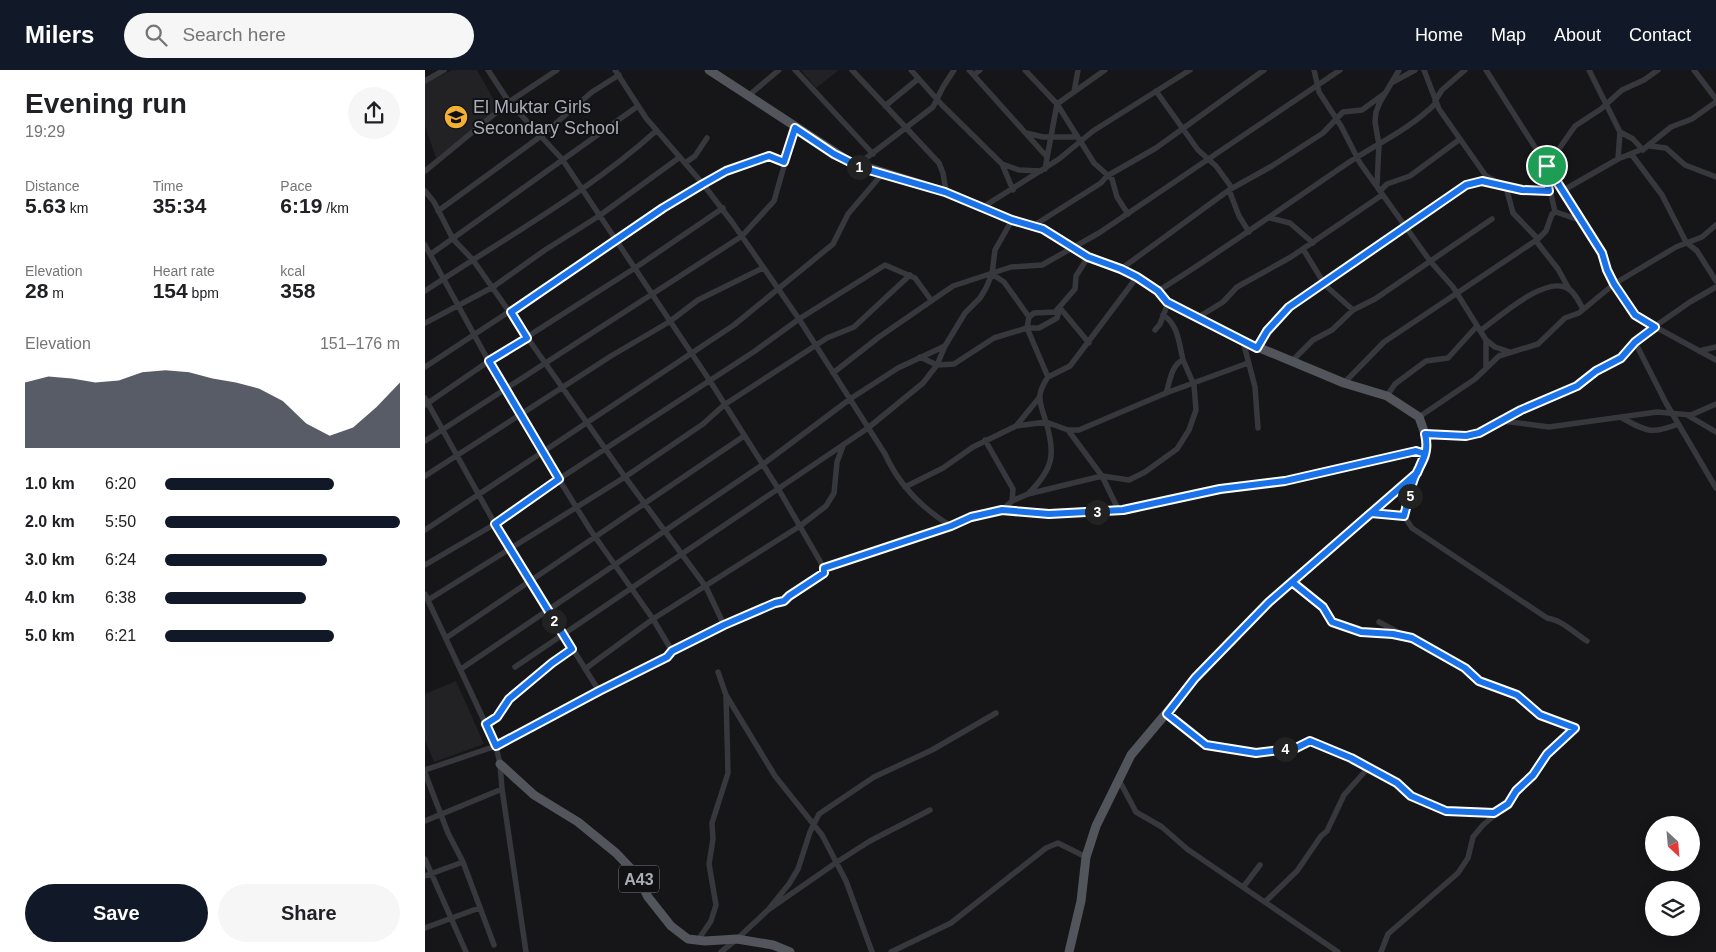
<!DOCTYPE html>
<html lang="en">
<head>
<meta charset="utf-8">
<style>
	:root { --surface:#fff; --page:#f6f6f6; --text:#202124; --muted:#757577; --accent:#111827 }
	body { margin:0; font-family:Arial,sans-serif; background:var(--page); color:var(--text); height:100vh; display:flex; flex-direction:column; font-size:19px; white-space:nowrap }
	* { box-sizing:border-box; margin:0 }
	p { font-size:16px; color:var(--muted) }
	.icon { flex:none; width:28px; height:28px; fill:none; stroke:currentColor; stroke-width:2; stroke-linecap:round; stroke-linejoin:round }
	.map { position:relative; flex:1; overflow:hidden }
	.sheet { display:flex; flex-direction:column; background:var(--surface); width:425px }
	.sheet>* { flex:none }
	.needle { width:32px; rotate:154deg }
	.controls { position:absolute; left:1220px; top:746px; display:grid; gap:10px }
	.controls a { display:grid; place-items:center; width:55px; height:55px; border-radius:50%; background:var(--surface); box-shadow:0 2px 12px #0003; font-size:25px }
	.pin { position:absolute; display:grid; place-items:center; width:42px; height:42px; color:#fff; margin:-21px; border:2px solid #fff; border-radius:50%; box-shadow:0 1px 5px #0007 }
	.km { position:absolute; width:25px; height:25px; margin:-12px; border-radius:50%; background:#222; color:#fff; font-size:14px; line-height:25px; text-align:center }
	.round { display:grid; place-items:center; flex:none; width:52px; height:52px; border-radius:26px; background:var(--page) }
	.head { display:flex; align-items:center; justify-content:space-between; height:85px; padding:0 25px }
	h1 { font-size:28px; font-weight:600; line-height:38px }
	.figures { display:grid; grid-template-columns:repeat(3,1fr); gap:8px; height:85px; padding:5px 25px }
	.figures div { display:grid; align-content:center }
	.figures b { font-size:21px; font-weight:600 }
	.figures small { font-size:14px; font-weight:400 }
	.figures p { font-size:14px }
	.chart { height:140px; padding:10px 25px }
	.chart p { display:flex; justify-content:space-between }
	.chart svg { width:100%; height:90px; margin-top:5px; fill:var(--accent); opacity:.7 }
	.button { display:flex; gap:10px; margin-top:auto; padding:10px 25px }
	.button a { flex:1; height:58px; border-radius:30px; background:var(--accent); color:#fff; font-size:20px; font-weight:600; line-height:58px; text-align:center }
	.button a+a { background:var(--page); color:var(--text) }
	ul { padding:0 25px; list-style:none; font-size:16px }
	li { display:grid; grid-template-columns:80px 60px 1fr; align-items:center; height:38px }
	li i { height:12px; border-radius:6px; background:var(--accent) }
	header { display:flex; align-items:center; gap:30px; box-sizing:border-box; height:70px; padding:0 25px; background:var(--accent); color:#fff }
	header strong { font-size:24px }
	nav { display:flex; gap:28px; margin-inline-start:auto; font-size:18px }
	.search { width:350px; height:45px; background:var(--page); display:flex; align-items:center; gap:12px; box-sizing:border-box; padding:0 18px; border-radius:28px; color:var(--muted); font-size:19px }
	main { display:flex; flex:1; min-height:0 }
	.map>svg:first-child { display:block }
	.built { fill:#222225 }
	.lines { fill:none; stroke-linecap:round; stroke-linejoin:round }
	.street { stroke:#37383d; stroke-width:5.5 }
	.primary { stroke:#53555c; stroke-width:9 }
	.route-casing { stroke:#fff; stroke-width:10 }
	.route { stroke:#1a73e8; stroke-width:6 }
	.labels { text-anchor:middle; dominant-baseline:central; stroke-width:4; stroke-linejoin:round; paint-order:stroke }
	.shield { fill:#111113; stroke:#7b7e86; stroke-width:1 }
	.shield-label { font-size:16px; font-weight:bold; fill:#a8adb8 }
	.poi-label { font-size:18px; fill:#a8adb8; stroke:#111113; text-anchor:start }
</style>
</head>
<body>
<header>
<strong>Milers</strong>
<div class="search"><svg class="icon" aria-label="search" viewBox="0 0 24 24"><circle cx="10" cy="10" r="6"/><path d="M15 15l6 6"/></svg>Search here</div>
<nav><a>Home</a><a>Map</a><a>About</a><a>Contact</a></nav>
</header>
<main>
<section class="sheet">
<div class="head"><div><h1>Evening run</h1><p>19:29</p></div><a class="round"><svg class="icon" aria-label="share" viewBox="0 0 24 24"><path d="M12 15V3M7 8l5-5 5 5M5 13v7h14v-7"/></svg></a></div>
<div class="figures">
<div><p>Distance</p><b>5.63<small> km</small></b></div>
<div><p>Time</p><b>35:34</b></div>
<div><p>Pace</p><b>6:19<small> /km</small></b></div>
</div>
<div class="figures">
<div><p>Elevation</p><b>28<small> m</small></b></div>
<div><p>Heart rate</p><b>154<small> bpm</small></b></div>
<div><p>kcal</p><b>358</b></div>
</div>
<div class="chart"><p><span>Elevation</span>151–176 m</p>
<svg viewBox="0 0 160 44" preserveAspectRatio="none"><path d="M0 44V12L10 9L20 10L30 12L40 11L50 7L60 6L70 7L80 10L90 12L100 15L110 21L120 32L130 38L140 34L150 24L160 12V44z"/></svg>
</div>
<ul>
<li><b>1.0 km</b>6:20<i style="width:72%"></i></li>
<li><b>2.0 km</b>5:50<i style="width:100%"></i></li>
<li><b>3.0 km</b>6:24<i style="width:69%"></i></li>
<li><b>4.0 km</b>6:38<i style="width:60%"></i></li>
<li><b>5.0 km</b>6:21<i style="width:72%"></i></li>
</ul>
<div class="button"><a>Save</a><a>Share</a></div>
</section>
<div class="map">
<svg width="1291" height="882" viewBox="0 0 1291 882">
	<rect width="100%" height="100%" fill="#161618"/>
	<path class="built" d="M27,0H52L74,39L11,88L0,56V14Z
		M376,0H414L391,18Z
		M31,611L59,674L9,692L0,670V624Z"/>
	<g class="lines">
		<path class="street" d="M190,0L221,48L278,114L307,152L374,249L460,384C474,415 498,439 526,456
			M370,0L448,84
			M427,0L514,93L518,103L521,122
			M486,0L517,35L577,94L588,120
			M544,0L622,87
			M600,0L632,34L669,93L687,109L692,127L703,144
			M889,0L894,22L916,56L935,93L1005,191L1028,217L1061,270L1070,277L1085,282
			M999,0L1014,39L1061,106L1079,116L1097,120L1124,121
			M1061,0L1177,183L1185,206L1214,248L1291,290
			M1164,0L1195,62L1193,89
			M1269,0L1291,29
			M549,5L555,0
			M0,11L19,0
			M968,12L990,0
			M731,21L773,80L791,96L807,118
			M649,22L653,0
			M323,26L354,0
			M1010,31L1017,20L1040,0
			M460,36L493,9
			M1195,62L1208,69L1218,80
			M601,63L618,67H651
			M1225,76L1241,78L1260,95L1291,107
			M1207,85L1237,125L1261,172L1272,181L1291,211
			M260,93L270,86L282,68
			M1119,93L1130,142
			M577,94L594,100L616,101
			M432,95L508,37L518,17L529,0
			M1122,96L1150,56L1176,39L1197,20L1219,10L1233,0
			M620,99L632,34L680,0
			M0,101L84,32L132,0
			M952,114L954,75L950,52L951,42L955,32L974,0
			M1081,117L1088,143L1113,169
			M804,120L814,146L824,162
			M0,121L9,132L28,169L48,190L200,407L281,517L299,555
			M955,121L962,114L985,106L1035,69
			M1137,121L1193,89L1220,78L1246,57L1267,49L1291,32
			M558,137L634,89L668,61L765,0
			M13,141L116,66L167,22L194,5
			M845,148L865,153L888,173
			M608,156L676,113L682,106L731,78L839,0
			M1111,171L1133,199L1144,219
			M0,175L69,301L117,382L166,461L228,549L247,581
			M878,179L900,215L928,240
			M6,184L213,36
			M696,199L804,120L847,96L898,63L918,42L937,40L959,24
			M567,204L579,212L604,247L602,258L623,307C610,326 615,332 621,352L643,360
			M0,221C78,169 162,123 231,61
			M733,221C797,181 858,137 920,95C951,74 984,60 1011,33
			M738,245C753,254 754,273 758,290C746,295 745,312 741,323
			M604,247L609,243L630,242L650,219L651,206L663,187
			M772,248L798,232L812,217L866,187L957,125
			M0,253L68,217L120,180L174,146L255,87
			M730,260L735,254L743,233
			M1055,261C1073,248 1119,206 1142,218C1150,222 1154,232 1158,239
			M1061,270V297
			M818,271L830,317L833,358
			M1210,272L1241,333L1291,418
			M832,278C855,231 908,206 950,178C981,158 1011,137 1041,115L1053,111L1069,112
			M1274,281L1291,277
			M495,287L512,295L520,276
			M868,290L888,270L907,260L928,240L950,229L1067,149
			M0,297L278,114L301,101L343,85L359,92
			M408,303L454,267L528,216L586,197L617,195L674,163L915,0
			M623,307L645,296L712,207
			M919,313L959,272L1113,169L1121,161L1127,144L1131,142L1157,151
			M962,326L970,314L1001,291L1023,288L1052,256
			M0,328L70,454L174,621
			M0,335L64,291L210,198L298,138
			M1262,345L1291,362
			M994,347L1050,309L1074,286L1113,274L1140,248L1154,243L1189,214L1251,177L1277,167L1291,155
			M1197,348C1221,361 1226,365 1253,354
			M1078,351L1124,357L1232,342L1266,345L1291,334
			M591,356L614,328
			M1000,364L1041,366L1050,364L1096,340L1145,320L1171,301L1193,290L1229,257L1265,232L1291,217
			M560,370L588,419L587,431
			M0,371L317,166L349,131L370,58
			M991,405L979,446L987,458L1122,548C1137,550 1149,563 1162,571
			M0,406L186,286L244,252L273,230L338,198
			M480,417L518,398L548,377L591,356L621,352C631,385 628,399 603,424
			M577,440L587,431L603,424L677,406L704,410L720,402L752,379L764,360L771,340L769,315L758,290
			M694,441L677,406L643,360H654L741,323L823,293
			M946,443L979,446
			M0,460L309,255L408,174L423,144L458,103
			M0,495L70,454L134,409L330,281L374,249L460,195L490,208L506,230
			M399,498L566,441L624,444L698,440L795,419L860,411L987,381L1000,385
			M867,512L898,537L907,552L936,562L980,567
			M0,524L71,676L75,694L77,719L101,882
			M3,530L200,407L278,354L299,335L402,268L429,257L485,205
			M954,552L1040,598L1054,611L1092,625L1115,645L1150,658L1122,684L1108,705L1091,721L1083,734L1058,755L1048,767L1043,788L1033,803L963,864L956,882
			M21,568L319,366
			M90,597L443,358L498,313L512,295L529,294L569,268L602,258H614L632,248L635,238L664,273
			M36,599L337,395L425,329L473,298L520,276L540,243L555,228L561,218L567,204L570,180L587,150
			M160,599L228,549L375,456L401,436L409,423L412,392L418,376
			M301,625L350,706L397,765L421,811L447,882
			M742,644L781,675L831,683L871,678L885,671L926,688L972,713L986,726L1021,741L1069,743
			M61,654L72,647L84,629L127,593L147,579
			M0,700L71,676L174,621L242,587L247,581L299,555L350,533L359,531L399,503V498L354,420L285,311L137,89L84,32L63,0
			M0,703L23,763L38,792L69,875
			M694,710L711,742L737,757L762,779L913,882
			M0,751L77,719
			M0,789L41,882
			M0,806L38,792
			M819,816L835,795
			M841,831L872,801L896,766L902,761L919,725L943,698
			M343,840L364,814L373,799L385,762L394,744L449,707L507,680L571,643
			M0,858L54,838
			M273,870L286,851L291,835L284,794L288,769L287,753L303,703L301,625L293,602
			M296,882L312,869L343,840L412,792L445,771L505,740
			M466,882L526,853L621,778L633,773L661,787"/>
		<path class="primary" d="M284,0L425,92L521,122L587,150L618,159L663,187L704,203L733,221L743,233L818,271L919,313L962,326L994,347L1000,364L1002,377L1000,388L992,403L844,532L770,609L706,685L671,756L661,787L656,831L644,882
			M75,694L109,725L153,752L191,783L212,805L223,827L246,856L263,869L280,871L312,869L348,875L365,882"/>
	</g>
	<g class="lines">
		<g class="route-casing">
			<path id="route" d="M1122,96L1118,89L1124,121L1097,120L1057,111L1041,115L864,237L842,261L832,278L742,232L733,221L712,207L696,199L663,187L618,159L587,150L520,122L437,98L409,84L370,58L359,92L344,86L301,101L278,114L238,138L86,242L102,268L64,291L134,409L70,454L147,579L127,593L84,629L72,647L61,654L71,676L174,621L242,587L247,581L299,555L350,533L359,531L364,526L399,503V498L526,456L546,447L577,440L624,444L698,440L795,419L860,411L991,381L1000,384L992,403L844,532L770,608L742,644L781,675L831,683L871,678L885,671L926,688L972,713L986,726L1021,741L1069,743L1083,734L1091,721L1108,705L1122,684L1150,658L1115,645L1092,625L1054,611L1040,598L987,568L968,564L936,562L907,552L898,537L867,512L946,443L979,446C983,432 985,415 992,402C999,389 1004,380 1000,364L1041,366L1054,363L1096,340L1152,316L1171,301L1196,288L1210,272L1230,257L1210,245L1189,214L1182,200L1177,183L1122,96"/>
		</g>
		<use href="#route" class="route"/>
	</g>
	<defs>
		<g id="school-disc" transform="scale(1.25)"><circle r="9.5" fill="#f2b134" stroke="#111113"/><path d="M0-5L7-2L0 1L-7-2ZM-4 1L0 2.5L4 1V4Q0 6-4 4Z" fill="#111"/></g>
	</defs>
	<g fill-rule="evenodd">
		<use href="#school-disc" x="31" y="47"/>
	</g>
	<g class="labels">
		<rect class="shield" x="194" y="795.5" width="40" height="27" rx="4"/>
		<g class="shield-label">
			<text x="214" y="809">A43</text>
		</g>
		<g class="poi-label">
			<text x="48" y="37">El Muktar Girls<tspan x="48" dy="21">Secondary School</tspan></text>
		</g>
	</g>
</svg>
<div class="controls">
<a><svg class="needle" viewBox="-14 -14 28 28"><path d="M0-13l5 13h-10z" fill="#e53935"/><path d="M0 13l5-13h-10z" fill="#757577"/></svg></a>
<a><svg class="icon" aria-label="layers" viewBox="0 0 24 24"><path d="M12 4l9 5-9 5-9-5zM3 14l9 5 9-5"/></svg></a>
</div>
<div class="pin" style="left:1122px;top:96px;background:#1e9e55"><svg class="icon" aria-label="arrive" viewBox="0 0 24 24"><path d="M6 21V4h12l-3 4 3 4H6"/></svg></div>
<b class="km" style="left:434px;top:97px">1</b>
<b class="km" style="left:129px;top:551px">2</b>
<b class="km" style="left:672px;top:442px">3</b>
<b class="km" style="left:860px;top:679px">4</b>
<b class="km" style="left:985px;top:426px">5</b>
</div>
</main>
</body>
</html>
